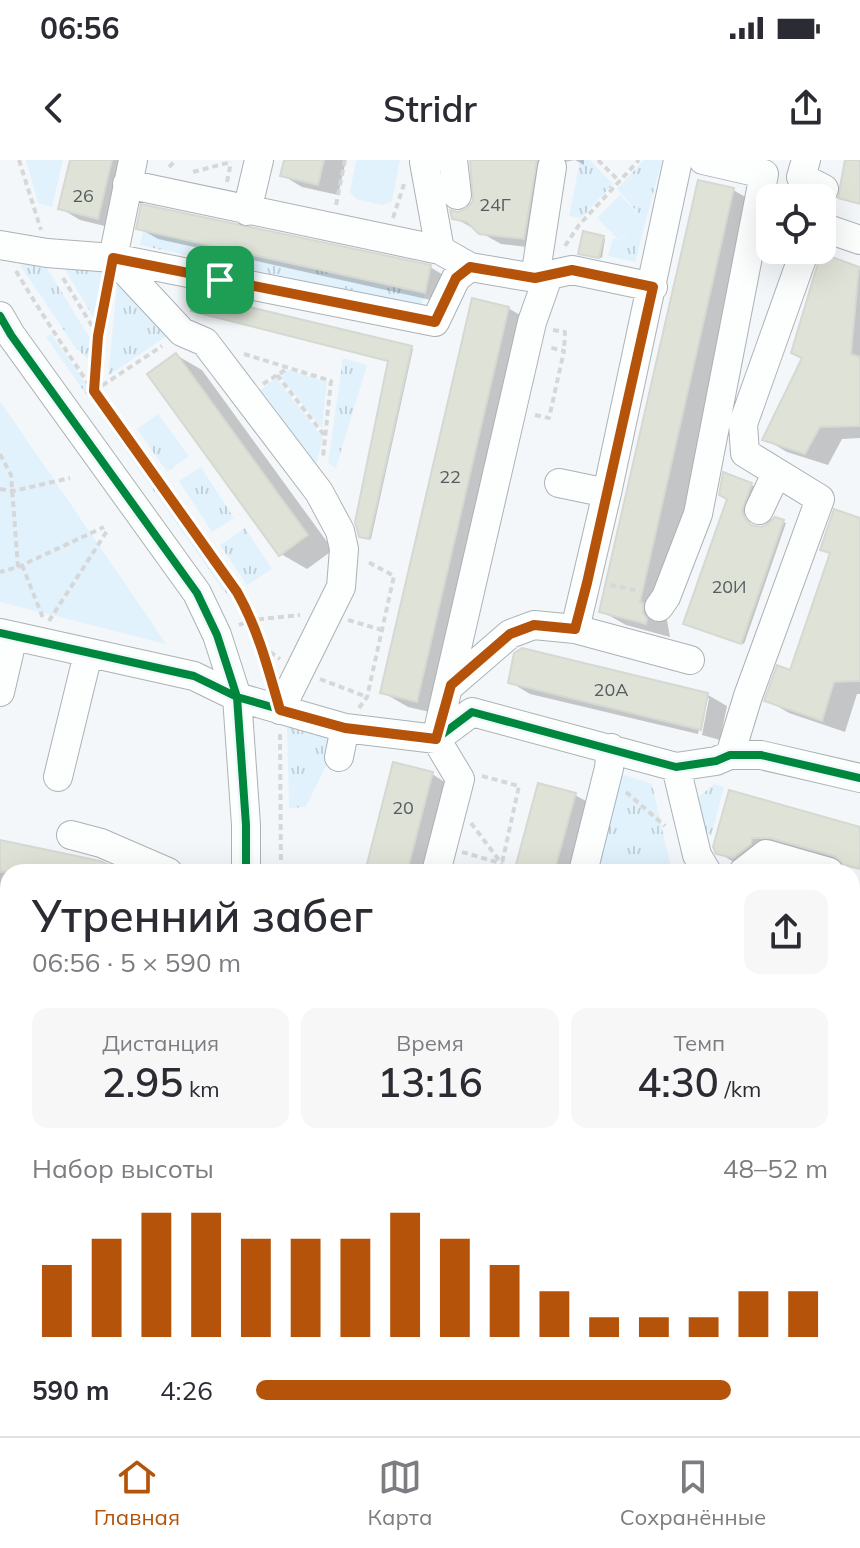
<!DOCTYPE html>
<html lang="ru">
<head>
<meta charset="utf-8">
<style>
	:root { --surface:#fff; --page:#f7f7f7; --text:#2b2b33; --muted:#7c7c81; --line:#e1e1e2; --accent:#b45309 }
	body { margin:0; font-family:Mulish,sans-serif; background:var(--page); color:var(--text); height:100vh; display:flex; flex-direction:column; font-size:30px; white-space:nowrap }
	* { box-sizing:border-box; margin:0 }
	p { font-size:26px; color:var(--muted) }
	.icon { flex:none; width:44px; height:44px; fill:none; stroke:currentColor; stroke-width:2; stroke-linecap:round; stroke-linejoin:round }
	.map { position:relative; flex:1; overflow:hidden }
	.panel { position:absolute; left:0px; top:704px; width:860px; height:572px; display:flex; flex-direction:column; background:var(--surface); border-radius:24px 24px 0 0; box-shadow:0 8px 32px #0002 }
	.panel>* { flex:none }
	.fabs { position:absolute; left:756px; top:24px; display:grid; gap:16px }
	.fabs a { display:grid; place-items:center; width:80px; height:80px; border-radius:16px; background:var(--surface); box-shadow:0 8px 32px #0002; font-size:40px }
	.pin { position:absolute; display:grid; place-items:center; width:68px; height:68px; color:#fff; margin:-34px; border-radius:16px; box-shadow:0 4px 12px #0006 }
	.round { display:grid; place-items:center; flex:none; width:84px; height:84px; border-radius:16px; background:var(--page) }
	.headline { display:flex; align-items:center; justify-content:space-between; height:136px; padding:0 32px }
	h1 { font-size:44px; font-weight:600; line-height:60px }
	.stats { display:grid; grid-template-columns:repeat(3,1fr); gap:12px; height:136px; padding:8px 32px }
	.stats div { display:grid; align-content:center; border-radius:16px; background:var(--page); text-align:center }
	.stats b { font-size:40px; font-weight:600 }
	.stats small { font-size:22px; font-weight:400 }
	.stats p { font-size:22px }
	.chart { height:224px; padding:16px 32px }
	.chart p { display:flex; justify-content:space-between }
	.chart svg { width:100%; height:144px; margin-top:8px; stroke:var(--accent); stroke-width:6 }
	ul { padding:0 32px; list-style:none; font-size:26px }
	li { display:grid; grid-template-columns:128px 96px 1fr; align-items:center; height:60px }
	li i { height:20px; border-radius:10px; background:var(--accent) }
	.status { display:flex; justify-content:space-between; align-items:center; height:56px; padding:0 40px; background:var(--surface); direction:ltr }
	.status svg { height:22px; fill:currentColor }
	header { display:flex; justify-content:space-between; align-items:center; height:104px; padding:0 32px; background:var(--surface); font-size:36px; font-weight:600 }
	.dock { display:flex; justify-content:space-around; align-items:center; height:112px; border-top:2px solid var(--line); background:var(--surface); font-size:22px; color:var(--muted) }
	.dock a { display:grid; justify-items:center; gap:4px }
	.dock .on { color:var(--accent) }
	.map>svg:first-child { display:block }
	.grass { fill:url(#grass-tufts) }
	.green { fill:#e1f2fc }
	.shadow { fill:#0003 }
	.building { fill:#dfe2d7; stroke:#d6d8d2; stroke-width:2 }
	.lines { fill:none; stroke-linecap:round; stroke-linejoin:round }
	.minor-casing { stroke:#abb2b6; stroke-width:30 }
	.path { stroke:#d6d7d9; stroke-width:4; stroke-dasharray:6 4; stroke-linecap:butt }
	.minor { stroke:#fdfefe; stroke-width:28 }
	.cycleway-casing { stroke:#f1f8fc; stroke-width:13 }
	.cycleway { stroke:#00873e; stroke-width:8 }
	.route-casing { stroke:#fff; stroke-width:16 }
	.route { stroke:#b45309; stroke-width:10 }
	.labels { text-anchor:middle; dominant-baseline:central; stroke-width:8; stroke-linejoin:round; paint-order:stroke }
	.number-label { font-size:18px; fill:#545e61 }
</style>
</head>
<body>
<div class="status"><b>06:56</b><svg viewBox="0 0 49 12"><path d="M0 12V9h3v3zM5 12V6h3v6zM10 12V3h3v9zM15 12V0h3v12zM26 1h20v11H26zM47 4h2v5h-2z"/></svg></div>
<header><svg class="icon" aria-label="back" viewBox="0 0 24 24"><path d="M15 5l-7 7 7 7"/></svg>Stridr<svg class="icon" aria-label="share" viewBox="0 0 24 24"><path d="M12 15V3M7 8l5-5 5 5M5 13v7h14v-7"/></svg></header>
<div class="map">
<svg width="860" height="1276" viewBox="0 0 860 1276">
	<defs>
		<pattern id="grass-tufts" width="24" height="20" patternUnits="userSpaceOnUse" patternTransform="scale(2)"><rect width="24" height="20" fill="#e1f2fc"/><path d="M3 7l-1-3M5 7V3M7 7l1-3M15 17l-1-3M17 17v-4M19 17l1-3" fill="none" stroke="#c1d0d9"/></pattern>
	</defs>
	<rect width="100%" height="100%" fill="#f4f7f9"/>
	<path class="grass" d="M580,0H590L613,24L581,58L569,56Z
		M644,0H662L635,102L608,96L613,78L620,80L642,57L617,29Z
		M143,70L425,133L421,147L140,85Z
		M43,102L90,178L88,199L75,187L20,105Z
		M63,106L102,109L94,159Z
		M118,117L171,173L108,216Z
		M51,174L239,442L235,444L219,424L46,177Z
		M343,198L367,205L336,308L328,303Z
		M158,254L189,296L167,312L137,269Z
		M201,307L234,358L212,372L179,321Z
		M245,368L272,409L247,425L220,385Z
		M287,567L330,576L331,595L306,647L289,648Z
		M625,615L652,624L672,712H591L614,621Z
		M714,624L724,627L711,677L698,663L699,637Z"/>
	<path class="green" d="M26,0H63L52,47L38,43Z
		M356,0H400L392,41L382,45L356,39L350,32Z
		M620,35L642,57L619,80L597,58Z
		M288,210L327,222L322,268L279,215Z
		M276,218L323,278L316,306L258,232Z
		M0,241L150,460L166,484L0,442Z"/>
	<path class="shadow" d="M72,0H134L117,69L80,60L60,48Z
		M286,0H346L338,35L302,27L282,15Z
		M471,0H584V5L575,0L565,2L558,8L543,89L501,84L453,57L468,51L474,43Z
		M733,30L758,44L664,458L667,460L670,477L626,465L601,451Z
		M139,68L430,107L450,119L444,143L158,79Z
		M603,78L605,79L602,98L583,94Z
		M823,95L860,110V278L842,279L828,305L787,292L765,279L804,198Z
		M508,148L534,163L443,555L408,547L382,532Z
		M411,188L413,189L371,379L364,378L390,201Z
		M176,195L202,210L333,390L307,409L281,394Z
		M751,325L754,326L744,353L747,363L752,367L761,369L775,359L786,363L744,484L688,464Z
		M860,360V534H857L845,572L789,553L767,540L791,512L831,394L822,389Z
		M510,522L708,535L727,546L720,580L702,575L709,538H705L698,574L530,534Z
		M432,614L451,626L429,712H367Z
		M730,633L860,669V707L798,692L744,708L717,692Z
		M575,635L595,646L577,712H516Z
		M0,682L119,712H8V891L0,886Z
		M852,755L860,758V797L852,792Z
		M8,905V958L0,972V919Z
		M852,951L860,953V1054L852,1052Z
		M8,1108V1210L2,1206L0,1208V1110L4,1113Z
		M860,1242V1276H836L838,1268L853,1270Z
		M269,1268H309L319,1276H262Z
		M369,1268H395L398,1273L394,1276H374Z
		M699,1268H763L761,1276H697Z"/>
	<path class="building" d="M70,0H112L98,59L58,49Z
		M284,0H324L318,25L280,16Z
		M470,0H537L524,79L479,74L467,62L452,59L450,50L458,52L466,49L473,41Z
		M845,0H860V44L838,38Z
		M698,20L734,28L640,442L643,443V453L647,459L646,464L599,452Z
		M141,44L431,105L425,133L136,69Z
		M583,71L604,76L599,98L578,94Z
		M821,93L859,107L851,194L860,197V266L820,267L805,294L762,280L802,198L791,193Z
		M195,134L412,186L369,379L359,377L355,362L388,201L191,151Z
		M472,138L509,147L417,542L380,533Z
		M176,193L308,375L279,396L147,214Z
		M723,312L752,323L742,351L745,359L751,365L761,367L769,363L775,357L784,360L741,484L683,464L727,339L719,335Z
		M834,349L860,358V521L834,522L822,561L764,541L777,505L790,510L830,393L820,390Z
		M522,488L708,533L701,570L508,523L514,493Z
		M393,602L433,612L429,627L407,712H365Z
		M538,623L576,633L554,712H514Z
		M729,630L860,667V709L844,705L834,696L770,678H752L751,684L733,698L716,694L713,687Z
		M0,680L100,701L116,708V712H0Z"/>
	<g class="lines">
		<g class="minor-casing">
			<path id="minor" d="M133,0L113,98L182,172L205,182L319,332L340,371L344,389L341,427L280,550
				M431,0L424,2L440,90
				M453,0L457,35
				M806,0L801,17L824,29
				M127,24L440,90L470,107L535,118L572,110L653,127
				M247,51L259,0
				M822,67L860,80
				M0,85L47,93L113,98L435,162L456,118L470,107
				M535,118L552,7
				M0,156L11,175L197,433L217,475L237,537L246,665V712
				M559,323L607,333
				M759,350L776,314
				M659,447L666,437L698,354L764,14L703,0
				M575,469L607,333L678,0
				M0,473L194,516L237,537L345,568L436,579L472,552L676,607L716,601L730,595H761L860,618
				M451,525L510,474L534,465L575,469L690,500
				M0,532L13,476
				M730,595L748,536L820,339L745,293L743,264L805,90
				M339,597L345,568
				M676,607L697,695L707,712
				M58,617L88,494
				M71,675L101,683L168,712
				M436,712L460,619L436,579L532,162L549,114
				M583,712L609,608L611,588
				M743,712L766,694L829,712
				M852,803H860
				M0,1021L8,1027
				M852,1095L860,1096
				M852,1184L860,1186
				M0,1262L8,1252
				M510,1268L559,1276
				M114,1276L121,1268
				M187,1276L191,1268
				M343,1276L347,1268
				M468,1276L474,1268
				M655,1276L657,1268
				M785,1276L787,1268"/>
		</g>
		<path class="path" d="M19,0L41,70
			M598,0L620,22
			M169,7L176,0
			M193,12L231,2
			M227,22L231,2
			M336,45L345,0
			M393,58L404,24
			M565,86L579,65L639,0
			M16,111C82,222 162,326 237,432L252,460L270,514
			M63,118L98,176
			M553,170L565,172L564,191
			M244,194L331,221L323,297
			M277,215L324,275
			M263,224L288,208
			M95,229L98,176L108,127
			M94,231L162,186
			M535,255L549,258L564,191L548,187
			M0,294L11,315L18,407L0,412
			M0,329L13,331L70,318
			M22,405L43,458
			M18,407L104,367
			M610,425L640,431
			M348,460L382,470
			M49,461L107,371
			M239,465L252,460L300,455
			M262,486L280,499
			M320,519L367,537
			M359,548L367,537L394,416L368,402
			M280,574L281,712
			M482,616L519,626L500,712
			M626,632L665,666
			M471,663L502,704
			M462,692L500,703
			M148,1276L154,1268"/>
		<use href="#minor" class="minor"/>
		<g class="cycleway-casing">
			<path id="cycleway" d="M0,156L11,175L197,433L217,475L237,537L246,665V712
				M0,473L194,516L237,537L345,568L436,579L472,552L676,607L716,601L730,595H761L860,618"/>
		</g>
		<use href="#cycleway" class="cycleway"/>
	</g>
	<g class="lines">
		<g class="route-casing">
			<path id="route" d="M113,98L435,162L456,118L470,107L535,118L572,110L653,127L587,423L575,469L534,465L510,474L451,525L436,579L345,568L280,550C268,508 258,469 237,432L94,231L98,176Z"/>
		</g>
		<use href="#route" class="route"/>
	</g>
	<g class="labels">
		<g class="number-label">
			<text x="83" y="35">26</text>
			<text x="495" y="44">24Г</text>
			<text x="450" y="316">22</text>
			<text x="729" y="426">20И</text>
			<text x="611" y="529">20А</text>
			<text x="403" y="647">20</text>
		</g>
	</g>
</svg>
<div class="fabs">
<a><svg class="icon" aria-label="locate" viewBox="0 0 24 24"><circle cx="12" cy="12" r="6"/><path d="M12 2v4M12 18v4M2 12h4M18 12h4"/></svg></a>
</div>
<div class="pin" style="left:220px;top:120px;background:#1e9e55"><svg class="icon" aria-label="arrive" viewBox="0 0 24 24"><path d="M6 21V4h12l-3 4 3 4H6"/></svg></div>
<section class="panel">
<div class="headline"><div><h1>Утренний забег</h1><p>06:56 · 5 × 590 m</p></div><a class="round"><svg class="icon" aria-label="share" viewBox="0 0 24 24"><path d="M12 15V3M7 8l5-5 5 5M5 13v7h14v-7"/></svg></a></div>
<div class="stats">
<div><p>Дистанция</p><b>2.95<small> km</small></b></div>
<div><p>Время</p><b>13:16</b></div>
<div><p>Темп</p><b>4:30<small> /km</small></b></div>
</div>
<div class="chart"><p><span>Набор высоты</span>48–52 m</p>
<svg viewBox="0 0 160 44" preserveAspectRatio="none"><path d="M5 44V22M15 44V14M25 44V6M35 44V6M45 44V14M55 44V14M65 44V14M75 44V6M85 44V14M95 44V22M105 44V30M115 44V38M125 44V38M135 44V38M145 44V30M155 44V30"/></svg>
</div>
<ul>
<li><b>590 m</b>4:26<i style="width:83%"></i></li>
</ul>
</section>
</div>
<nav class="dock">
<a class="on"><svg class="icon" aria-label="home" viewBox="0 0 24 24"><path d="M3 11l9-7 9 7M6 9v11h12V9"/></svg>Главная</a>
<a><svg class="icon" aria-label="map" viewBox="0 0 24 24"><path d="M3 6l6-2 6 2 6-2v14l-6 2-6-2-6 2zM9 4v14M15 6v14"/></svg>Карта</a>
<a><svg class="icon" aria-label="saved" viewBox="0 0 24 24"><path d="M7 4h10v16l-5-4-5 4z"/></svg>Сохранённые</a>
</nav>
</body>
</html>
